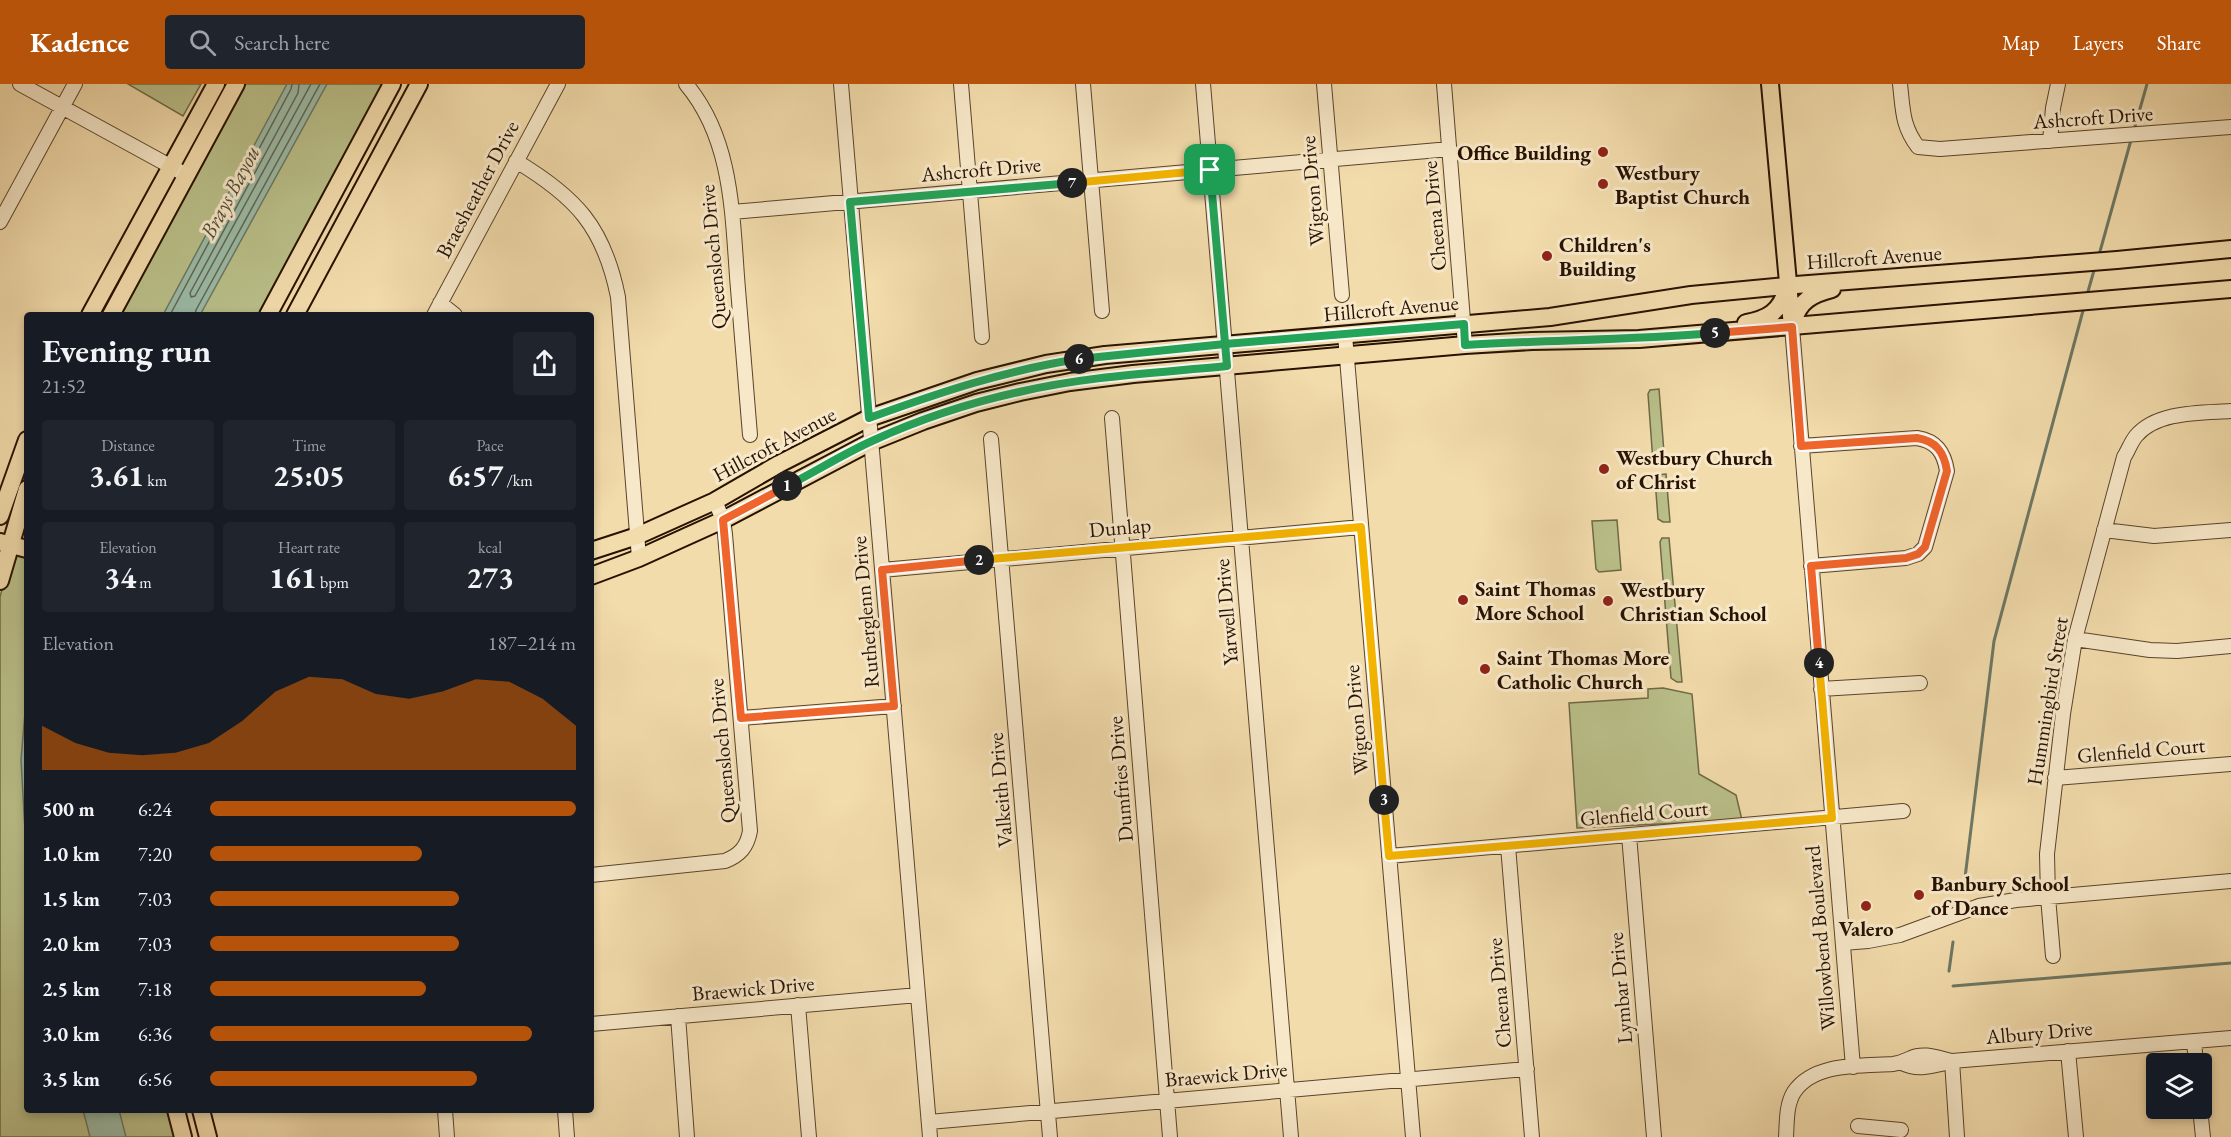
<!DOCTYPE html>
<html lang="en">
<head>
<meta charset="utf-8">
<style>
	:root { --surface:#171b24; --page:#20242c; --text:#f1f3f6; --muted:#9ea1a6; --accent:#b45309 }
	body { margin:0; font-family:"EB Garamond",serif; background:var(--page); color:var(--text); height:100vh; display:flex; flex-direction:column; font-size:22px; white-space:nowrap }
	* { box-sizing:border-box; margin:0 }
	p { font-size:20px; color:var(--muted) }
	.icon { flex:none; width:33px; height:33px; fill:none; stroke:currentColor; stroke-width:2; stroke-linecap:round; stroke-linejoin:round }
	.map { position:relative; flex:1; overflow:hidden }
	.sheet { position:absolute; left:24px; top:228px; width:570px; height:801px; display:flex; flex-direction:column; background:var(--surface); border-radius:6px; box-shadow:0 3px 9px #0003 }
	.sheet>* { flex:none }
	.controls { position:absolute; left:2146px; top:969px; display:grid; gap:12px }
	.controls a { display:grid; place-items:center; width:66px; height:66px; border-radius:6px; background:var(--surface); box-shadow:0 3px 9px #0003; font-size:30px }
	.pin { position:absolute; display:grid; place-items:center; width:51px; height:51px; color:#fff; margin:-26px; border-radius:12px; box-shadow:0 3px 9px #0006 }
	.km { position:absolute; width:30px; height:30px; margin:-15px; border-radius:50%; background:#222; color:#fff; font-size:16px; line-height:30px; text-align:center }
	.round { display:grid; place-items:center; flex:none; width:63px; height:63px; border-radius:6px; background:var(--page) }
	.overview { display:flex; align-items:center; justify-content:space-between; height:102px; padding:0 18px }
	h1 { font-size:33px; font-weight:700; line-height:45px }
	.metrics { display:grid; grid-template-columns:repeat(3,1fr); gap:9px; height:102px; padding:6px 18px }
	.metrics div { display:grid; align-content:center; border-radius:6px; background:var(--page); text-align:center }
	.metrics b { font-size:30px; font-weight:700 }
	.metrics small { font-size:16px; font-weight:400 }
	.metrics p { font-size:16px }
	.chart { height:168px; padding:12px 18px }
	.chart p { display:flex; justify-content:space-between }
	.chart svg { width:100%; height:108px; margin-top:6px; fill:var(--accent); opacity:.7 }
	ul { padding:0 18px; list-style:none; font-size:20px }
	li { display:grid; grid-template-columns:96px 72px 1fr; align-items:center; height:45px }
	li i { height:15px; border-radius:8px; background:var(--accent) }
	header { display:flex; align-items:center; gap:36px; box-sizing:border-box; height:84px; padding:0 30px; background:var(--accent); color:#fff }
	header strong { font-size:28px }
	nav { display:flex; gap:33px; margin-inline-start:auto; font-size:21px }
	.search { width:420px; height:54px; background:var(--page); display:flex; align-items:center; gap:15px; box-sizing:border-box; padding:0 21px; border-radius:6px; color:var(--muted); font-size:22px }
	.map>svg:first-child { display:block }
	.green { fill:#bac08a; stroke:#706946; stroke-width:1.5 }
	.water { fill:#9bbca8; stroke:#6d7865; stroke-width:1.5 }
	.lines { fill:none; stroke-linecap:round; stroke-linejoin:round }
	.shore { stroke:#616754; stroke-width:1.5 }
	.stream { stroke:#6d7865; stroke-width:3 }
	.minor-casing { stroke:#5a442c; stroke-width:16 }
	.major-casing { stroke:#271201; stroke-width:20 }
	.minor { stroke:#f7e8c9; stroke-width:14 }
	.major { stroke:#f3dcac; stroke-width:16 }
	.split-1-casing { stroke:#fff; stroke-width:12 }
	.split-2-casing { stroke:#fff; stroke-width:12 }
	.split-3-casing { stroke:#fff; stroke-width:12 }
	.split-4-casing { stroke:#fff; stroke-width:12 }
	.split-5-casing { stroke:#fff; stroke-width:12 }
	.split-6-casing { stroke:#fff; stroke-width:12 }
	.split-7-casing { stroke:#fff; stroke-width:12 }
	.split-8-casing { stroke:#fff; stroke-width:12 }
	.split-1 { stroke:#22a559; stroke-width:8 }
	.split-2 { stroke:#f0652b; stroke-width:8 }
	.split-3 { stroke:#f5b400; stroke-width:8 }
	.split-4 { stroke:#f5b400; stroke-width:8 }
	.split-5 { stroke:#f0652b; stroke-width:8 }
	.split-6 { stroke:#22a559; stroke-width:8 }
	.split-7 { stroke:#22a559; stroke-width:8 }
	.split-8 { stroke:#f5b400; stroke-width:8 }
	.poi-dot { fill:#8f2418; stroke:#f7e8c9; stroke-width:2 }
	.labels { text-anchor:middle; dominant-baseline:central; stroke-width:6; stroke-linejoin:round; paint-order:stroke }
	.street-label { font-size:21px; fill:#271201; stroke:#f7e8c9 }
	.poi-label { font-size:21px; font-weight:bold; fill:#271201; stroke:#f7e8c9; text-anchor:start }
	.water-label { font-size:22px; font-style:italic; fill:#504e3b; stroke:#f7e8c9 }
</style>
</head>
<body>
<header>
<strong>Kadence</strong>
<div class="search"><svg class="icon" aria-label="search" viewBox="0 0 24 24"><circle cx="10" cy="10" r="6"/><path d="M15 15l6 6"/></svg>Search here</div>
<nav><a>Map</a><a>Layers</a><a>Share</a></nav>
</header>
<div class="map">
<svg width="2231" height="1053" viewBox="0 0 2231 1053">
	<rect width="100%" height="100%" fill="#f3dcac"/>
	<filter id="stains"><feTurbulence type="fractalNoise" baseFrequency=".00333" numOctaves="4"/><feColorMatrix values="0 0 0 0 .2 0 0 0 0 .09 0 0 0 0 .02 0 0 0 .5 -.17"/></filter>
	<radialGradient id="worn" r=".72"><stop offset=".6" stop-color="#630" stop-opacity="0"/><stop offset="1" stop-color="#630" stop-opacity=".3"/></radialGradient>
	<path class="green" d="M128,0H201L183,32Z
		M240,0H383L260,231H116Z
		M1659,305L1665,381L1657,382L1653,378L1648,310L1650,306Z
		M1666,390L1670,438H1663L1658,435L1655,395L1657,391Z
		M1617,436L1621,486L1599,488L1596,485L1592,437Z
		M1662,454H1669L1682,598H1677L1671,594L1660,458Z
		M17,471L27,474V1026H170L177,1053H0V513L8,483Z
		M1663,604L1692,610L1699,690L1736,711L1742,736L1577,744L1569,619L1648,614V605Z"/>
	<path class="water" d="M287,0H327L200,231H163Z
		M27,605V782L21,676Z
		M83,1026H119L126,1053H90Z"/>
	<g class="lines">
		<path class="shore" d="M299,0L298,9L190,209L191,213L195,212L311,0
			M170,231L291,5L292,0
			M195,231L196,226L320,0"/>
		<path class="stream" d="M2134,46L2147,0
			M2099,171L2131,56
			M2087,211L2095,183
			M1964,802L1994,557L2084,223
			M1949,887L1953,858
			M1953,902L2231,879"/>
		<g class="minor-casing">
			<path id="minor" d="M20,0L179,87
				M686,0C734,57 732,134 738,205C742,254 746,303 750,351
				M841,0L930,1053
				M961,0L982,253
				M1083,0L1102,227
				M1203,0L1291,1053
				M1324,0L1342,211
				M1444,0L1465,261
				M1900,0C1903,26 1902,42 1918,63L1940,65L2231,43
				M2050,57L2053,24L2058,0
				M516,77C576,113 604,143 618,213L639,474
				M732,128L1450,65
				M0,138L75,0
				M440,219L455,231
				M434,231L558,0
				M1792,243L1853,983
				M1345,251L1413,1053
				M1112,334L1170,1053
				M991,355L1050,1053
				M1801,362L1917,354C1936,357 1944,368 1947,387L1925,463L1918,470L1906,474L1811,482
				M2104,446L2154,452L2231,446
				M882,486L1361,443
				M2075,555L2150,566L2177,567L2231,562
				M1821,605L1920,599
				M741,634L894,622
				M2055,694L2231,680
				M1629,751L1654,1053
				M1508,762L1532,1053
				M1389,772L1903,727
				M591,791L725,777C740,771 747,763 750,747L725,450L723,436L715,417
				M1843,859L1868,857L1900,851L1979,822L2016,816L2231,797
				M2053,872L2048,813L2047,770L2063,630L2075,555L2124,373C2128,367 2131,358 2136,352C2157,327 2201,329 2231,327
				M798,921L809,1053
				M678,932L687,1053
				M591,940L918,911
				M2194,957L2196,980
				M2068,967L2076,1053
				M1952,977L1957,1053
				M1902,979C1918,987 1932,982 1950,978
				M2200,1024L2203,1053
				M445,1026L447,1053
				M565,1026L567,1053
				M929,1038L1527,985
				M1858,1042L1901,1046
				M1786,1053C1787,1038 1786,1021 1794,1008C1814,978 1862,982 1893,980C1901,979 1904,977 1911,974C1924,968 1938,974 1952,977L2231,954"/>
		</g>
		<g class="major-casing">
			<path id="major" d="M1770,0L1792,243
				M90,231L216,0
				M111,231L236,0
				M268,231L392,0
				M295,231L419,0
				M1793,238C1799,217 1812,210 1832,205
				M1746,239C1768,235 1780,228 1787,205
				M0,432L27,356
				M0,458L27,465
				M591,467L637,452L715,417L779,380L869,334L977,297L1046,280L1105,271L1550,233L1691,211L1796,201L2117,176L2231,165
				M591,492L639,474L723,436L871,358L923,337L976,319L1020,308L1070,298L1133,290L1465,261L1532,257L1639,255L2231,205
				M0,497L27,405
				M176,1026L183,1053
				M201,1026L208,1053"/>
		</g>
		<use href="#minor" class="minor"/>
		<use href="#major" class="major"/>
	</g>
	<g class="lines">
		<g class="split-1-casing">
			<path id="split-1" d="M787,402C815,388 843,370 872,357C918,336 969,319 1019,308C1087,292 1157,289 1227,282L1210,86"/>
		</g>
		<g class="split-2-casing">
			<path id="split-2" d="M787,402L723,436L741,634L894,622L882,486L979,476"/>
		</g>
		<g class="split-3-casing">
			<path id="split-3" d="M979,476L1361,443L1384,716"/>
		</g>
		<g class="split-4-casing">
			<path id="split-4" d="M1384,716L1389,772L1832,734L1819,579"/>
		</g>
		<g class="split-5-casing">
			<path id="split-5" d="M1715,249L1792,243L1801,362L1917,354C1936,357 1944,368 1947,387L1925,463L1918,470L1906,474L1811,482L1819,579"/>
		</g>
		<g class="split-6-casing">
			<path id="split-6" d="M1079,275L1225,260L1464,240L1465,261C1548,256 1631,256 1715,249"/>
		</g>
		<g class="split-7-casing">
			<path id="split-7" d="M1072,99L850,118L869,334C938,309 1006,286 1079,275"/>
		</g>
		<g class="split-8-casing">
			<path id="split-8" d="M1072,99L1210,86"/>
		</g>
		<use href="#split-1" class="split-1"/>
		<use href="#split-2" class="split-2"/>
		<use href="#split-3" class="split-3"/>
		<use href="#split-4" class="split-4"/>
		<use href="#split-5" class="split-5"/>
		<use href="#split-6" class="split-6"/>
		<use href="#split-7" class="split-7"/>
		<use href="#split-8" class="split-8"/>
	</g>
	<g class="poi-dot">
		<circle cx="1603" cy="68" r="6"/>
		<circle cx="1603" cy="100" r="6"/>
		<circle cx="1547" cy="172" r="6"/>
		<circle cx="1604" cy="385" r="6"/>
		<circle cx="1463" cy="516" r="6"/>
		<circle cx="1608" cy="517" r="6"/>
		<circle cx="1485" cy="585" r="6"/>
		<circle cx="1919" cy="811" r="6"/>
		<circle cx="1866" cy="822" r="6"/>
	</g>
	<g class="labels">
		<g class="street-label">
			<text transform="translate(2093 33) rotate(-4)">Ashcroft Drive</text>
			<text transform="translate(981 85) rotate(-5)">Ashcroft Drive</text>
			<text transform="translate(477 105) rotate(-62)">Braesheather Drive</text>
			<text transform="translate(1312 107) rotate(-95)">Wigton Drive</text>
			<text transform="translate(1434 132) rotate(-95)">Cheena Drive</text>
			<text transform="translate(713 173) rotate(-95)">Queensloch Drive</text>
			<text transform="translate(1874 173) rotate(-4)">Hillcroft Avenue</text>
			<text transform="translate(1391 224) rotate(-5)">Hillcroft Avenue</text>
			<text transform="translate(774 360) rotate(-28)">Hillcroft Avenue</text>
			<text transform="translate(1120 443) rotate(-5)">Dunlap</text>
			<text transform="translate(865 528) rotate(-95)">Rutherglenn Drive</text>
			<text transform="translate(1226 528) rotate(-95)">Yarwell Drive</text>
			<text transform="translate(2047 617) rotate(-81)">Hummingbird Street</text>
			<text transform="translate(1356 636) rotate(-95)">Wigton Drive</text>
			<text transform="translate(2141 666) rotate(-5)">Glenfield Court</text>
			<text transform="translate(722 667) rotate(-95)">Queensloch Drive</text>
			<text transform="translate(1120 695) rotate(-95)">Dumfries Drive</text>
			<text transform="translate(1000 706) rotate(-95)">Valkeith Drive</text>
			<text transform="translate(1644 729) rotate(-5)">Glenfield Court</text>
			<text transform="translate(1820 854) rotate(-95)">Willowbend Boulevard</text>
			<text transform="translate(753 904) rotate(-5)">Braewick Drive</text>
			<text transform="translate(1620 904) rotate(-95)">Lymbar Drive</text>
			<text transform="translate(1499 909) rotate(-95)">Cheena Drive</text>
			<text transform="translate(2039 948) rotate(-5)">Albury Drive</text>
			<text transform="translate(1226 990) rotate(-5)">Braewick Drive</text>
		</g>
		<g class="poi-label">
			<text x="1591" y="68" text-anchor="end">Office Building</text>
			<text x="1615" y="88">Westbury<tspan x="1615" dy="24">Baptist Church</tspan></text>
			<text x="1559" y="160">Children's<tspan x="1559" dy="24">Building</tspan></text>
			<text x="1616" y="373">Westbury Church<tspan x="1616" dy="24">of Christ</tspan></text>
			<text x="1475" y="504">Saint Thomas<tspan x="1475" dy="24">More School</tspan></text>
			<text x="1620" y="505">Westbury<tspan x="1620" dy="24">Christian School</tspan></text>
			<text x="1497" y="573">Saint Thomas More<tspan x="1497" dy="24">Catholic Church</tspan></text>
			<text x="1931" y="799">Banbury School<tspan x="1931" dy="24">of Dance</tspan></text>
			<text x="1866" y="844" text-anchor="middle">Valero</text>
		</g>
		<g class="water-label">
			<text transform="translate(230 108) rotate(-62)">Brays Bayou</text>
		</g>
	</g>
	<rect width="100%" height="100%" filter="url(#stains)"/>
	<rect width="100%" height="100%" fill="url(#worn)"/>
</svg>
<div class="controls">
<a><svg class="icon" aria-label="layers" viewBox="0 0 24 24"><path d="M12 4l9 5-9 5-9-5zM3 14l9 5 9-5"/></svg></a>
</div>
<div class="pin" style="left:1210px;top:86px;background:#1e9e55"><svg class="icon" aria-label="arrive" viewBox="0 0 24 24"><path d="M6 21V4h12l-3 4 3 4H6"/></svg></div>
<b class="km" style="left:787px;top:402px">1</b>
<b class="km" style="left:979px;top:476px">2</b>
<b class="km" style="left:1384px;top:716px">3</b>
<b class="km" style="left:1819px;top:579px">4</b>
<b class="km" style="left:1715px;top:249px">5</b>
<b class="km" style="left:1079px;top:275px">6</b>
<b class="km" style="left:1072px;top:99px">7</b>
<section class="sheet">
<div class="overview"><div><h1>Evening run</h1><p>21:52</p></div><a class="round"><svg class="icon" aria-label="share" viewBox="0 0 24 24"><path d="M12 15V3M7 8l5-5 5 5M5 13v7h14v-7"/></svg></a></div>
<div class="metrics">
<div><p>Distance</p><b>3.61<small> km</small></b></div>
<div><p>Time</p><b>25:05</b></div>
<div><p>Pace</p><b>6:57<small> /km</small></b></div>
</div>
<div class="metrics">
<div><p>Elevation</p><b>34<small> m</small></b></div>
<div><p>Heart rate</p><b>161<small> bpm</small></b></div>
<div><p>kcal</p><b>273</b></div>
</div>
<div class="chart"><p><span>Elevation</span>187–214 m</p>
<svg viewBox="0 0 160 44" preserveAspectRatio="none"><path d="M0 44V26L10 33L20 37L30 38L40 37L50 33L60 24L70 12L80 6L90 7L100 13L110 15L120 12L130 7L140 8L150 15L160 26V44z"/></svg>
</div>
<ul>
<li><b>500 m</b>6:24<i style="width:100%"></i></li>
<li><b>1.0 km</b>7:20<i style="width:58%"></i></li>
<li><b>1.5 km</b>7:03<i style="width:68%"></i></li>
<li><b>2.0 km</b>7:03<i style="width:68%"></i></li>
<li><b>2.5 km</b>7:18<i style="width:59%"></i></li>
<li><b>3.0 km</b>6:36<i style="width:88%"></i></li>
<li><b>3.5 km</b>6:56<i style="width:73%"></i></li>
</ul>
</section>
</div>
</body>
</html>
